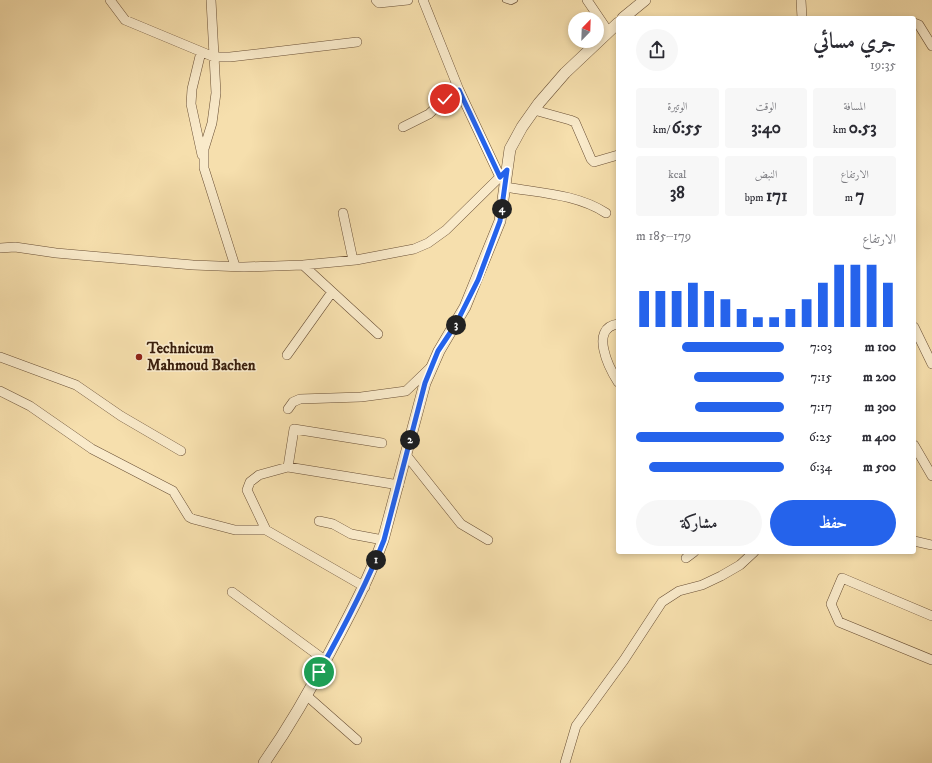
<!DOCTYPE html>
<html lang="ar">
<head>
<meta charset="utf-8">
<style>
	:root { --surface:#fff; --page:#f7f7f7; --text:#2b2b33; --muted:#7c7c81; --accent:#2563eb }
	body { margin:0; font-family:"IM FELL DW Pica",Amiri,serif; background:var(--page); color:var(--text); direction:rtl; height:100vh; display:flex; flex-direction:column; font-size:15px; white-space:nowrap }
	* { box-sizing:border-box; margin:0 }
	p { font-size:13px; color:var(--muted) }
	.icon { flex:none; width:22px; height:22px; fill:none; stroke:currentColor; stroke-width:2; stroke-linecap:round; stroke-linejoin:round }
	.map { position:relative; flex:1; overflow:hidden; direction:ltr }
	.details { position:absolute; left:616px; top:16px; width:300px; height:538px; display:flex; flex-direction:column; background:var(--surface); border-radius:4px; box-shadow:0 2px 6px #0003; direction:rtl }
	.details>* { flex:none }
	.needle { width:26px; rotate:23deg }
	.controls { position:absolute; left:568px; top:12px; display:grid; gap:8px }
	.controls a { display:grid; place-items:center; width:36px; height:36px; border-radius:50%; background:var(--surface); box-shadow:0 2px 6px #0003; font-size:20px }
	.pin { position:absolute; display:grid; place-items:center; width:34px; height:34px; color:#fff; margin:-17px; border:2px solid #fff; border-radius:50%; box-shadow:0 1px 4px #0007 }
	.km { position:absolute; width:20px; height:20px; margin:-10px; border-radius:50%; background:#222; color:#fff; font-size:11px; line-height:20px; text-align:center }
	.round { display:grid; place-items:center; flex:none; width:42px; height:42px; border-radius:21px; background:var(--page) }
	.headline { display:flex; align-items:center; justify-content:space-between; height:68px; padding:0 20px }
	h1 { font-size:22px; font-weight:700; line-height:30px }
	.metrics { display:grid; grid-template-columns:repeat(3,1fr); gap:6px; height:68px; padding:4px 20px }
	.metrics div { display:grid; align-content:center; border-radius:4px; background:var(--page); text-align:center }
	.metrics b { font-size:17px; font-weight:700 }
	.metrics small { font-size:11px; font-weight:400 }
	.metrics p { font-size:11px }
	.chart { height:112px; padding:8px 20px }
	.chart p { display:flex; justify-content:space-between }
	.chart svg { width:100%; height:72px; margin-top:4px; stroke:var(--accent); stroke-width:6 }
	.action { display:flex; gap:8px; margin-top:auto; padding:8px 20px }
	.action a { flex:1; height:46px; border-radius:24px; background:var(--accent); color:#fff; font-size:16px; font-weight:700; line-height:46px; text-align:center }
	.action a+a { background:var(--page); color:var(--text) }
	ul { padding:0 20px; list-style:none; font-size:13px }
	li { display:grid; grid-template-columns:64px 48px 1fr; align-items:center; height:30px }
	li i { height:10px; border-radius:5px; background:var(--accent) }
	.map>svg:first-child { display:block }
	.lines { fill:none; stroke-linecap:round; stroke-linejoin:round }
	.service-casing { stroke:#694f35; stroke-width:6 }
	.minor-casing { stroke:#694f35; stroke-width:10 }
	.tertiary-casing { stroke:#694f35; stroke-width:12 }
	.service { stroke:#f9eaca; stroke-width:4.5 }
	.minor { stroke:#f9eaca; stroke-width:9 }
	.tertiary { stroke:#f9eaca; stroke-width:11 }
	.route-casing { stroke:#fff; stroke-width:8 }
	.route { stroke:#2563eb; stroke-width:5 }
	.poi-dot { fill:#8f2418; stroke:#f9eaca; stroke-width:1.5 }
	.labels { text-anchor:middle; dominant-baseline:central; stroke-width:3.5; stroke-linejoin:round; paint-order:stroke }
	.poi-label { font-size:15px; font-weight:bold; fill:#3a1f0d; stroke:#f9eaca; text-anchor:start }
</style>
</head>
<body>
<div class="map">
<svg width="932" height="763" viewBox="0 0 932 763">
	<rect width="100%" height="100%" fill="#f6dfad"/>
	<filter id="stains"><feTurbulence type="fractalNoise" baseFrequency=".005" numOctaves="4"/><feColorMatrix values="0 0 0 0 .2 0 0 0 0 .09 0 0 0 0 .02 0 0 0 .5 -.17"/></filter>
	<radialGradient id="worn" r=".72"><stop offset=".6" stop-color="#630" stop-opacity="0"/><stop offset="1" stop-color="#630" stop-opacity=".3"/></radialGradient>
	<g class="lines">
		<g class="service-casing">
			<path id="service" d="M505,0L511,2L515,0"/>
		</g>
		<g class="minor-casing">
			<path id="minor" d="M110,0L125,20L214,57H230L357,42
				M211,0L216,93L212,123L204,149V168L235,266
				M376,0L379,3L408,0
				M423,0L459,90L500,177
				M587,0L608,31
				M801,0L802,18
				M914,23L919,25L932,46
				M201,52L192,89L191,104L202,155
				M534,110L570,120L575,122L591,159L594,162L618,155
				M403,127L429,114L445,99L459,90
				M506,187C539,193 577,194 606,213
				M343,213L353,260
				M0,248L15,247L56,253L193,265L244,267L303,265L356,260L414,249L428,243L446,230L507,170
				M303,265L378,334
				M618,324C589,328 609,368 618,382
				M914,327L932,364
				M287,355L332,292
				M0,357L76,385L121,416L181,451
				M0,391L30,406L92,449L173,491L189,517L193,519L235,530H266L365,587
				M288,409L293,402L300,399L361,397L406,391L431,367
				M914,445L932,476
				M407,456L461,524L488,540
				M288,467L294,429L382,443
				M319,521L333,524L351,534L383,540
				M266,530L247,490L250,482L259,475L288,467L399,485
				M914,541L932,545
				M686,558L694,552
				M232,592L326,661
				M932,616L842,578L831,604L839,622L932,660
				M306,695L357,740
				M565,763L576,726L624,660L662,602L679,591L702,585L721,576L740,565L754,552"/>
		</g>
		<g class="tertiary-casing">
			<path id="tertiary" d="M623,18L645,0
				M264,763C289,727 311,689 331,650C350,614 369,579 383,540L425,383L439,351L465,307L500,221L510,149L522,127L539,103L565,73L618,23"/>
		</g>
		<use href="#service" class="service"/>
		<use href="#minor" class="minor"/>
		<use href="#tertiary" class="tertiary"/>
	</g>
	<g class="lines">
		<g class="route-casing">
			<path id="route" d="M319,672C343,629 366,586 384,540L425,383L438,351L456,324L478,280L500,221L507,170L500,177L459,90L445,99"/>
		</g>
		<use href="#route" class="route"/>
	</g>
	<circle class="poi-dot" cx="139" cy="357" r="4"/>
	<g class="labels">
		<g class="poi-label">
			<text x="147" y="348">Technicum<tspan x="147" dy="17">Mahmoud Bachen</tspan></text>
		</g>
	</g>
	<rect width="100%" height="100%" filter="url(#stains)"/>
	<rect width="100%" height="100%" fill="url(#worn)"/>
</svg>
<div class="controls">
<a><svg class="needle" viewBox="-14 -14 28 28"><path d="M0-13l5 13h-10z" fill="#e53935"/><path d="M0 13l5-13h-10z" fill="#7c7c81"/></svg></a>
</div>
<div class="pin" style="left:319px;top:672px;background:#1e9e55"><svg class="icon" aria-label="arrive" viewBox="0 0 24 24"><path d="M6 21V4h12l-3 4 3 4H6"/></svg></div>
<div class="pin" style="left:445px;top:99px;background:#d93025"><svg class="icon" aria-label="check" viewBox="0 0 24 24"><path d="M5 12l5 5 9-10"/></svg></div>
<b class="km" style="left:376px;top:560px">1</b>
<b class="km" style="left:410px;top:440px">2</b>
<b class="km" style="left:456px;top:325px">3</b>
<b class="km" style="left:502px;top:209px">4</b>
<section class="details">
<div class="headline"><div><h1>جري مسائي</h1><p>19:35</p></div><a class="round"><svg class="icon" aria-label="share" viewBox="0 0 24 24"><path d="M12 15V3M7 8l5-5 5 5M5 13v7h14v-7"/></svg></a></div>
<div class="metrics">
<div><p>المسافة</p><b>0.53<small> km</small></b></div>
<div><p>الوقت</p><b>3:40</b></div>
<div><p>الوتيرة</p><b>6:55<small> /km</small></b></div>
</div>
<div class="metrics">
<div><p>الارتفاع</p><b>7<small> m</small></b></div>
<div><p>النبض</p><b>171<small> bpm</small></b></div>
<div><p>kcal</p><b>38</b></div>
</div>
<div class="chart"><p><span>الارتفاع</span>179–185 m</p>
<svg viewBox="0 0 160 44" preserveAspectRatio="none"><path d="M5 44V22M15 44V22M25 44V22M35 44V17M45 44V22M55 44V27M65 44V33M75 44V38M85 44V38M95 44V33M105 44V27M115 44V17M125 44V6M135 44V6M145 44V6M155 44V17"/></svg>
</div>
<ul>
<li><b>100 m</b>7:03<i style="width:69%"></i></li>
<li><b>200 m</b>7:15<i style="width:61%"></i></li>
<li><b>300 m</b>7:17<i style="width:60%"></i></li>
<li><b>400 m</b>6:25<i style="width:100%"></i></li>
<li><b>500 m</b>6:34<i style="width:91%"></i></li>
</ul>
<div class="action"><a>حفظ</a><a>مشاركة</a></div>
</section>
</div>
</body>
</html>
